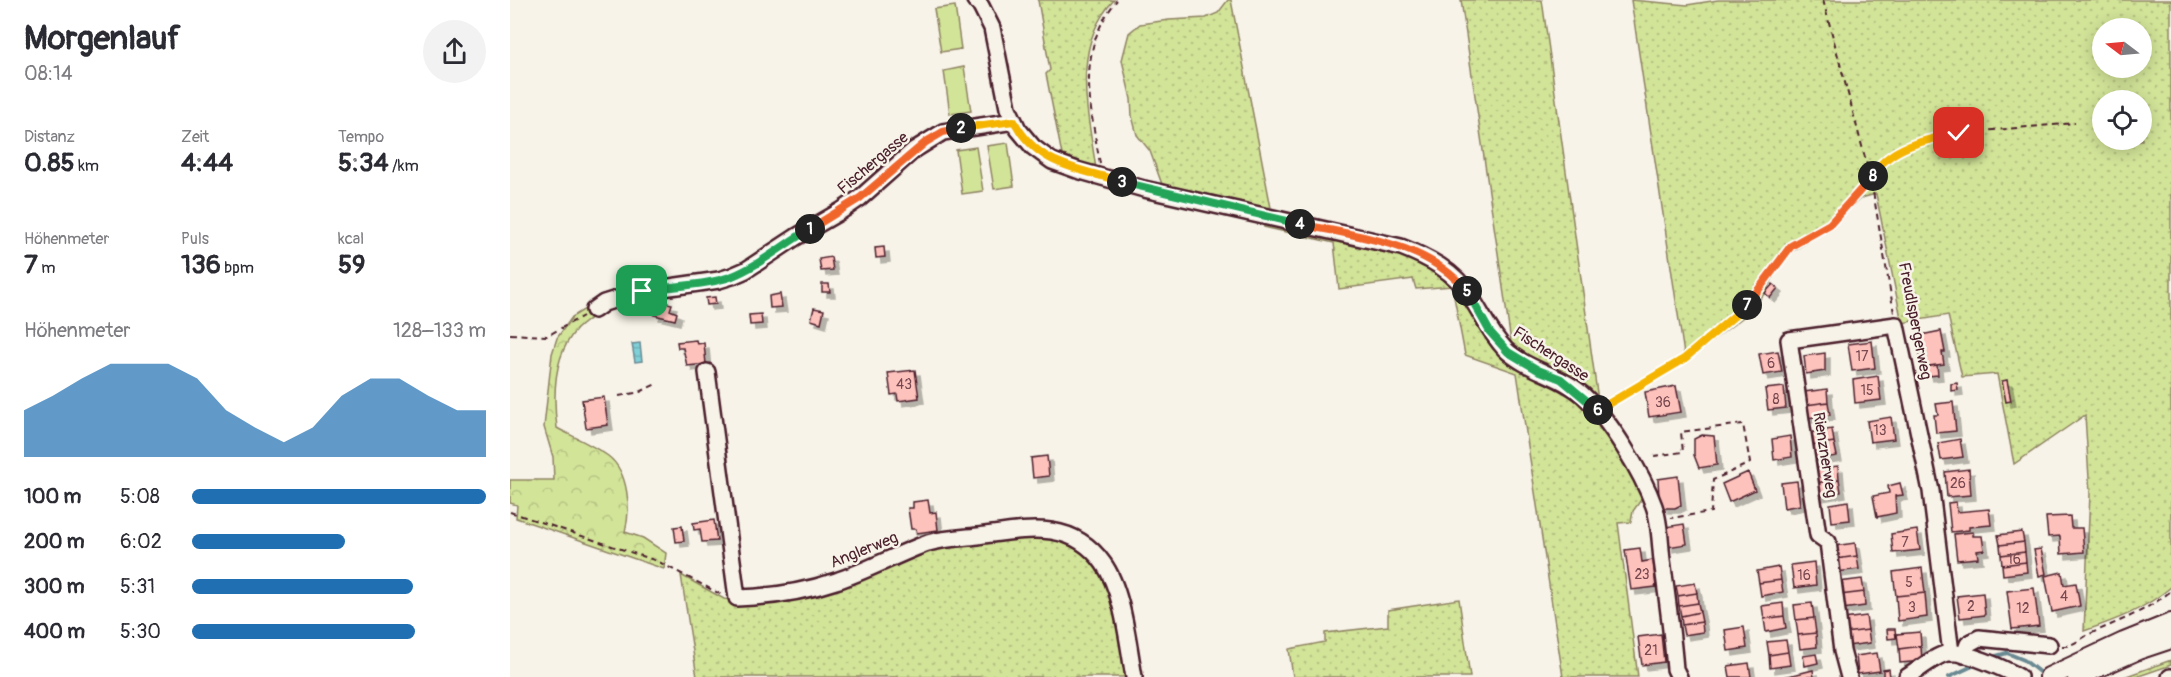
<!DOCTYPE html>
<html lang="de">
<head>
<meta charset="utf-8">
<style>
	:root { --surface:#fff; --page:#f2f2f3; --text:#2b2b33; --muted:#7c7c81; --accent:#1f6fb2 }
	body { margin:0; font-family:Pangolin,sans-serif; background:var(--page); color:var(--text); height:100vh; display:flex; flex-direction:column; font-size:22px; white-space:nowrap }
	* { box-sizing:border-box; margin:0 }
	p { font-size:20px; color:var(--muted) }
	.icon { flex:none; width:33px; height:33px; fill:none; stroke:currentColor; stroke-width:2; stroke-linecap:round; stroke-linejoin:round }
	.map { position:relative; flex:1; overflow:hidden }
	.panel { display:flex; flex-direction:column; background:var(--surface); width:510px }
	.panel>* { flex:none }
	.needle { width:39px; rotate:286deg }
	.buttons { position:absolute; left:1582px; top:18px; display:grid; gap:12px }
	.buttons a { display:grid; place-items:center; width:60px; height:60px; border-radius:50%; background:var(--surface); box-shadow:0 3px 15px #0003; font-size:30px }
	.pin { position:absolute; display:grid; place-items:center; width:51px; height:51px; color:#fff; margin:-26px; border-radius:12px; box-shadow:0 3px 9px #0006 }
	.km { position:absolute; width:30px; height:30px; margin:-15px; border-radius:50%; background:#222; color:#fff; font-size:16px; line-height:30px; text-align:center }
	.round { display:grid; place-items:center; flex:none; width:63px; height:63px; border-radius:32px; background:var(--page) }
	.headline { display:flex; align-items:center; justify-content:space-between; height:102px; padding:0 24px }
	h1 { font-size:33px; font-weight:700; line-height:45px }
	.metrics { display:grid; grid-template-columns:repeat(3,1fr); gap:9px; height:102px; padding:6px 24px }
	.metrics div { display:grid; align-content:center }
	.metrics b { font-size:26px; font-weight:700 }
	.metrics small { font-size:16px; font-weight:400 }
	.metrics p { font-size:16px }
	.chart { height:168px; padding:12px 24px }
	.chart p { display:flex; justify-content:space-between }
	.chart svg { width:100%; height:108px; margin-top:6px; fill:var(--accent); opacity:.7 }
	ul { padding:0 24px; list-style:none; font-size:20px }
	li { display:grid; grid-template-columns:96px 72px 1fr; align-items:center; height:45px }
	li i { height:15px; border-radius:8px; background:var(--accent) }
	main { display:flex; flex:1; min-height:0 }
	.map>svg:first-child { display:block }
	.green { fill:url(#green-dots); stroke:#8e8262; stroke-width:1.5; fill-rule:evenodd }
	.forest { fill:url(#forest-crowns); stroke:#8e8262; stroke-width:1.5 }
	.pitch { fill:#d2e498; stroke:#8e8262; stroke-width:1.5 }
	.water { fill:url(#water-rules); stroke:#6a8993; stroke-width:1.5 }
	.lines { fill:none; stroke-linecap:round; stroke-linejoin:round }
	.stream { stroke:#6a8993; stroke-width:4 }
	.building { fill:#fec2bc; stroke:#4a1f2b; stroke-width:1.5; filter:url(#shadow) }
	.minor-casing { stroke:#4a1f2b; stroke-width:20 }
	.major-casing { stroke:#4a1f2b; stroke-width:22 }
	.path { stroke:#4a1f2b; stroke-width:2; stroke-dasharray:6 4.5; stroke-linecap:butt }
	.minor { stroke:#f7f3e8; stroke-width:15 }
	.major { stroke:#f7f3e8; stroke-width:18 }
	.split-1-casing { stroke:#fff; stroke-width:12 }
	.split-2-casing { stroke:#fff; stroke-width:12 }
	.split-3-casing { stroke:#fff; stroke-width:12 }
	.split-4-casing { stroke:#fff; stroke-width:12 }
	.split-5-casing { stroke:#fff; stroke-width:12 }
	.split-6-casing { stroke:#fff; stroke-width:12 }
	.split-7-casing { stroke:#fff; stroke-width:12 }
	.split-8-casing { stroke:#fff; stroke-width:12 }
	.split-9-casing { stroke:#fff; stroke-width:12 }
	.split-1 { stroke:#22a559; stroke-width:8 }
	.split-2 { stroke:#f0652b; stroke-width:8 }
	.split-3 { stroke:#f5b400; stroke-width:8 }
	.split-4 { stroke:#22a559; stroke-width:8 }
	.split-5 { stroke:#f0652b; stroke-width:8 }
	.split-6 { stroke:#22a559; stroke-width:8 }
	.split-7 { stroke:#f5b400; stroke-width:8 }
	.split-8 { stroke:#f0652b; stroke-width:8 }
	.split-9 { stroke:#f5b400; stroke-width:8 }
	.labels { text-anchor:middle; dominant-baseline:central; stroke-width:5; stroke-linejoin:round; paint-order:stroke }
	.number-label { font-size:14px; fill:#77484f }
	.street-label { font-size:16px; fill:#4a1f2b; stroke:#f7f3e8 }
</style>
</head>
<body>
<main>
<section class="panel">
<div class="headline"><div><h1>Morgenlauf</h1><p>08:14</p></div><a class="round"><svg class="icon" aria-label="share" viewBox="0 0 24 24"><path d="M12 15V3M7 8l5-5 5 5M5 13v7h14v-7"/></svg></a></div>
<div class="metrics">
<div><p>Distanz</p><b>0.85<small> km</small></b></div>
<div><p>Zeit</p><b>4:44</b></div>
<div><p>Tempo</p><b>5:34<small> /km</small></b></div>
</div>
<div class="metrics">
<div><p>Höhenmeter</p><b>7<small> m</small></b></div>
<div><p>Puls</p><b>136<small> bpm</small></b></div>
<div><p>kcal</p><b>59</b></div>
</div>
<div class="chart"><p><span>Höhenmeter</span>128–133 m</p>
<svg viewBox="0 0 160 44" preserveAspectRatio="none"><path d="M0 44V25L10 19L20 12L30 6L40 6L50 6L60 12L70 25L80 32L90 38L100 32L110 19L120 12L130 12L140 19L150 25L160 25V44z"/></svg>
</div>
<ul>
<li><b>100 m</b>5:08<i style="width:100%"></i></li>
<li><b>200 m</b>6:02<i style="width:52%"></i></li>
<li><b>300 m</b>5:31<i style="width:75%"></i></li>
<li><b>400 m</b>5:30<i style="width:76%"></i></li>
</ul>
</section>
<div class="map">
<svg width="1661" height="677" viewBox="0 0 1661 677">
	<defs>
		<pattern id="green-dots" width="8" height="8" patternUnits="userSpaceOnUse" patternTransform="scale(1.5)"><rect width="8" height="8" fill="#d2e498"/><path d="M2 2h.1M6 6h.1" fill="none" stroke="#b6c383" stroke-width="1.8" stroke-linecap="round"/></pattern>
		<pattern id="forest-crowns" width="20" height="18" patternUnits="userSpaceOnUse" patternTransform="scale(1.5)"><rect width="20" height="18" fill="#d2e498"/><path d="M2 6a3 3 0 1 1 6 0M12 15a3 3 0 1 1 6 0" fill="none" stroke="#b6c383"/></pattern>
		<pattern id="water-rules" width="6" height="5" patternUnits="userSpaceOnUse" patternTransform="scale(1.5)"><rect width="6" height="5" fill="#7fd0d8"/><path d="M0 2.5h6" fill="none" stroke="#6fb2ba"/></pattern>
		<filter id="shadow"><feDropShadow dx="5" dy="5" stdDeviation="0" flood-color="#0004"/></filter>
	</defs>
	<rect width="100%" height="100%" fill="#f7f3e8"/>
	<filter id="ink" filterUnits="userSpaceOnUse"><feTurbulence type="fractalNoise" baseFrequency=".0167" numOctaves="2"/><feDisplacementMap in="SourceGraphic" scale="12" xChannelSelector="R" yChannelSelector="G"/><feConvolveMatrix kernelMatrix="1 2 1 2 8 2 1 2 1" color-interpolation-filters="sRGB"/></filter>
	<g filter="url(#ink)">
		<path class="green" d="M528,0H604C560,47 578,112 586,169L553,160L536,74L540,70Z
			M718,0H721L762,213L653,187L640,151L627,135L622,116L621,99L612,60L619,33L630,24L659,20L696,18L708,13Z
			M951,0H1032L1088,400L1083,411L1101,433L1133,497L1123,511L1121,522L1108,523L1128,677H1053L1007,373L955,355L942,286L906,289L903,279L829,289L824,243L754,227L752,220L898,254L935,275L1002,349Z
			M1121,0L1177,5L1208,0H1661V587C1635,609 1606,620 1574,631L1580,494L1575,415L1504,464L1487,374L1452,377L1438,315L1392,323L1366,194L1351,198L1310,234L1281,252L1266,272L1255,293L1236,315L1175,361ZM1593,28H1632V68H1593ZM1593,100H1632V140H1593Z
			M531,531L574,548L600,585L622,677H187L171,575L214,599L231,601L404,551Z
			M949,599L960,677H783L779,649L815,642V633L878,626V610Z
			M1661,660V665L1626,677H1614Z"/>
		<path class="forest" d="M83,304L97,307C87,314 75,321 67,329C43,355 43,397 47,428C64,437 83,445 98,456C119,472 121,509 115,532L133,538L156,553L154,569L6,518L7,505L0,503V480H44L43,457L34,427L42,354L47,338L62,317Z"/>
		<path class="pitch" d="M445,6L451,49L431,52L424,9Z
			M454,67L461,111L440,114L434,71Z
			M498,143L504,186L484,189L477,146Z
			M466,147L473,191L452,194L446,150Z"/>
		<path class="water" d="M130,343L132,361L125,362L122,344Z"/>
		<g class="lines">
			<path class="stream" d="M1479,658L1497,653L1514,660L1529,672
				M1439,677L1467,664"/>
		</g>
		<path class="building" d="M374,247L375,257L366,258L365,248Z
			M321,257L323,270L311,271L309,259Z
			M312,284H319L320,292H312Z
			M1263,284L1268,288L1260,298L1255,293Z
			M270,294L272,307L260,308L259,296Z
			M205,297L206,304L197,305L196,298Z
			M148,301L162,304L160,310L167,313L165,320L144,315Z
			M304,308L314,310L311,323L301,320Z
			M251,314L252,324L240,325L239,315Z
			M1431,331L1435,352H1432L1434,364L1411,367L1406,336Z
			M186,340L187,344L194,343L196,364L177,366L173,348H168L167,342Z
			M1362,341L1365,368L1342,371L1338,344Z
			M1268,351L1272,372L1253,375L1249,354Z
			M1315,353V371L1296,374L1294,356Z
			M1427,365L1428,375L1418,376L1416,367Z
			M405,370L409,398L388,401L387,394L381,395L378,373Z
			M1368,376L1371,400L1345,403L1343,380Z
			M1497,380L1501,401L1496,402L1492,381Z
			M1447,383L1448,390L1441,391V384Z
			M1166,386L1171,412L1139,417L1135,392Z
			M1274,387L1276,408L1258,410L1255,389Z
			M1317,389L1318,402L1296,405L1294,392Z
			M94,397L98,425L76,428L72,400Z
			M1318,402L1320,415L1297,418L1296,405Z
			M1443,402L1446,431L1426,433L1424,415H1428L1426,404Z
			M1381,417L1384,439L1360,442L1357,421Z
			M1322,429L1324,442L1301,446L1298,433Z
			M1192,435L1204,436L1207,465L1189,468L1184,455V439Z
			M1280,436L1282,457L1264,460L1262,439Z
			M1450,439L1453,457L1431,460L1428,443Z
			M1324,442L1327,456L1303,460L1301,446Z
			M537,456L539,476L523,478L521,458Z
			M1328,466L1329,479L1306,483L1304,469Z
			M1459,469L1461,495L1437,497L1435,472Z
			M1238,472L1245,490L1219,502L1212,484Z
			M1168,476L1171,505L1165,508H1153L1149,497L1148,479Z
			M1329,479L1331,492L1308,496L1306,483Z
			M1287,481L1290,505L1274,508L1271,483Z
			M1390,483L1393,495L1385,496L1386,513L1367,517L1363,496L1379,493L1378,486Z
			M418,500L420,513L426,512L428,530L407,533L406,529H401L398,508H403V502Z
			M1338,501L1340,520L1322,522L1320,504Z
			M1446,502L1447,512L1479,509L1481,525L1459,527V530L1441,532L1438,503Z
			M1560,516L1561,528H1572L1574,552L1551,554L1550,536L1538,537L1536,517Z
			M204,520L207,541L192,542L190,529L184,530L183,523Z
			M1174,524L1177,544L1158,547L1155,527Z
			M172,526L174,541L166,542L164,527Z
			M1407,530L1410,550L1383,553L1381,534Z
			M1463,532V536H1472L1474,550L1467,551L1468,558L1447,560L1444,534Z
			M1512,532L1514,542L1490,545L1488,535Z
			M1514,542L1515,552L1491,555L1490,545Z
			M1345,543L1347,556L1326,559L1324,546Z
			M1130,548L1132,562L1143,560L1146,587L1121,590L1115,550Z
			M1531,549L1536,574L1529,576L1524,550Z
			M1515,552L1516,562L1492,565L1491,555Z
			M1347,556L1349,569L1327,572L1326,559Z
			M1304,562L1306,585L1284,588L1281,565Z
			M1516,562L1517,572L1493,575L1492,565Z
			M1269,567L1271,580L1249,583L1247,571Z
			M1412,568L1415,593L1386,596L1383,572Z
			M1552,572L1554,585L1566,583L1570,606L1542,612L1535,576Z
			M1352,579L1354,592L1330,595L1329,582Z
			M1271,580L1273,592L1251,596L1249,583Z
			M1185,583L1187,593L1168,596L1166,586Z
			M1524,588L1529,626L1502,629L1497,591Z
			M1354,592L1355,606L1332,609L1330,595Z
			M1187,593L1188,603L1169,606L1168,596Z
			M1415,593L1417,617L1388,621L1386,596Z
			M1473,593L1475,615L1450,618L1447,596Z
			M1188,603L1190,612L1171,616L1169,606Z
			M1273,603L1274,616L1254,619L1252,606Z
			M1302,603L1304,618L1286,620L1284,605Z
			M1190,612L1192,622L1172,625L1171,616Z
			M1274,616L1276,628L1256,632L1254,619Z
			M1356,616L1358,630L1335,633L1334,619Z
			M1304,618L1306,633L1288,635L1286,620Z
			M1192,622L1193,632L1174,635L1172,625Z
			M1234,627L1237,648L1218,651L1215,630Z
			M1377,629H1385L1386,638L1378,639Z
			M1358,630L1360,643L1337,646L1335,633Z
			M1410,632L1411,646L1389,649L1387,634Z
			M1306,633L1307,647L1290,649L1288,635Z
			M1151,634L1154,662L1132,665L1128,637Z
			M1276,640L1278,652L1259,655L1257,642Z
			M1411,646L1412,661L1390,663L1389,649Z
			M1278,652L1280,665L1260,668L1259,655Z
			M1367,653L1370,671L1348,674L1346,656Z
			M1306,654L1308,663L1295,666L1293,656Z
			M1239,663L1241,677H1220L1218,666Z
			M1379,669L1380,677H1373V670Z
			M1303,670L1304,677H1272L1287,674Z"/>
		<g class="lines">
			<g class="minor-casing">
				<path id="minor" d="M465,0L471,6L482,28L498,108L508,129L523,147L542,161L567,170L634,189L891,247C917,257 945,271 960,296C972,314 980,333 995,349C1016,370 1051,375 1073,395C1099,419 1132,472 1144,506C1150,522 1150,543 1152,560C1157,596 1162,632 1165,669L1169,677
					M84,310L94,303L132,291L209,280L222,276L236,270L286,237L331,211L350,198L404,150L433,132L504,121
					M197,372L227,598C261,597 293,592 326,581C357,571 387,554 418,543C434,538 452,538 468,536C514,530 561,518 593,563C613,590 618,644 624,677
					M1454,655L1458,644L1469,638L1539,645
					M1339,677L1332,651L1318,542L1308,535L1279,340L1386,325L1421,491L1441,653
					M1397,677C1409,670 1424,656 1438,653C1454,650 1495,669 1509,677
					M1660,677H1661"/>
			</g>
			<g class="major-casing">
				<path id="major" d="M1539,677L1614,642L1661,623
					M1567,677L1628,650L1661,639"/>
			</g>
			<path class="path" d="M1313,0L1361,180L1384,313
				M590,164C580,104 565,52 607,0
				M0,334L37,336L73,316
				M109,396L130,392L148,383
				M1100,403L1174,359L1241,302L1281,246L1320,224L1361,180L1372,164L1389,150L1423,138L1449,133L1565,123
				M1144,456L1173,452L1171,432L1233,424L1240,463L1203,480L1201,512L1161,518
				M0,512L147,561L214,596
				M1552,646C1563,647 1572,637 1582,633C1613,619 1633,613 1661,591"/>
			<use href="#minor" class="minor"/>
			<use href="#major" class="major"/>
		</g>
	</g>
	<g class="lines" filter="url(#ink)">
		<g class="split-1-casing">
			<path id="split-1" d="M132,291C160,286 194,286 220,277C249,266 274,244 300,229"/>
		</g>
		<g class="split-2-casing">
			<path id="split-2" d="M300,229L350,198L416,142L433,132L451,128"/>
		</g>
		<g class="split-3-casing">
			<path id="split-3" d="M451,128L504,121C528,167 569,168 612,182"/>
		</g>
		<g class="split-4-casing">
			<path id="split-4" d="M612,182L790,224"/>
		</g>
		<g class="split-5-casing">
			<path id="split-5" d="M790,224C848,237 917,242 957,291"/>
		</g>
		<g class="split-6-casing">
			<path id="split-6" d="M957,291L980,332L998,352L1028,370L1051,379L1088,410"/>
		</g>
		<g class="split-7-casing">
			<path id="split-7" d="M1088,410L1174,359L1237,305"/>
		</g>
		<g class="split-8-casing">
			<path id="split-8" d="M1237,305L1281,246L1320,224L1363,176"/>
		</g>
		<g class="split-9-casing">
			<path id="split-9" d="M1363,176C1378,146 1419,139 1449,133"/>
		</g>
		<use href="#split-1" class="split-1"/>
		<use href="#split-2" class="split-2"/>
		<use href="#split-3" class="split-3"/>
		<use href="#split-4" class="split-4"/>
		<use href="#split-5" class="split-5"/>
		<use href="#split-6" class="split-6"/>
		<use href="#split-7" class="split-7"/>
		<use href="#split-8" class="split-8"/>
		<use href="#split-9" class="split-9"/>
	</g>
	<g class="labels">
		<g class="number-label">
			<text x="1352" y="356">17</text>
			<text x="1261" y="363">6</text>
			<text x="394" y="384">43</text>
			<text x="1357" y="390">15</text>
			<text x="1266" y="399">8</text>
			<text x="1153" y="402">36</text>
			<text x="1370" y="430">13</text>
			<text x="1448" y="483">26</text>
			<text x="1395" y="542">7</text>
			<text x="1504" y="559">16</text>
			<text x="1132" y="574">23</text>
			<text x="1294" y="575">16</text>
			<text x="1399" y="582">5</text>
			<text x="1554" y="596">4</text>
			<text x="1461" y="606">2</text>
			<text x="1402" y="607">3</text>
			<text x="1513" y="608">12</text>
			<text x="1141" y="650">21</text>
		</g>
		<g class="street-label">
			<text transform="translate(363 163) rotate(-40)">Fischergasse</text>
			<text transform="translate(1405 321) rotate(79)">Freudlspergerweg</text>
			<text transform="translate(1041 354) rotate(33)">Fischergasse</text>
			<text transform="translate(1315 455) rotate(81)">Rienznerweg</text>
			<text transform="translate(354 550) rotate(-22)">Anglerweg</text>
		</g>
	</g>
</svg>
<div class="buttons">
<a><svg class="needle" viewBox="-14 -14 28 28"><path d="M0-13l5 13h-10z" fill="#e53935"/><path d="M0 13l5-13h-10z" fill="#7c7c81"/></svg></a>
<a><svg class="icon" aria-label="locate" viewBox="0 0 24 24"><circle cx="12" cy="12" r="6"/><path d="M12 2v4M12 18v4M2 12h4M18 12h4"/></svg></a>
</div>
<div class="pin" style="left:132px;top:291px;background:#1e9e55"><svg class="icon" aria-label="arrive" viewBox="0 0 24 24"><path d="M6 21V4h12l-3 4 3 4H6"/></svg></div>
<div class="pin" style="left:1449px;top:133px;background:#d93025"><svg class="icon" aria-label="check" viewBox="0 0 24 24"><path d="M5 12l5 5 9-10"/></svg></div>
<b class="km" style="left:300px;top:229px">1</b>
<b class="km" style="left:451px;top:128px">2</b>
<b class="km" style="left:612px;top:182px">3</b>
<b class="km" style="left:790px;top:224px">4</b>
<b class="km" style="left:957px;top:291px">5</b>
<b class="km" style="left:1088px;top:410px">6</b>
<b class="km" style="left:1237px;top:305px">7</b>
<b class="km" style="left:1363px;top:176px">8</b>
</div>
</main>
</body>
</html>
